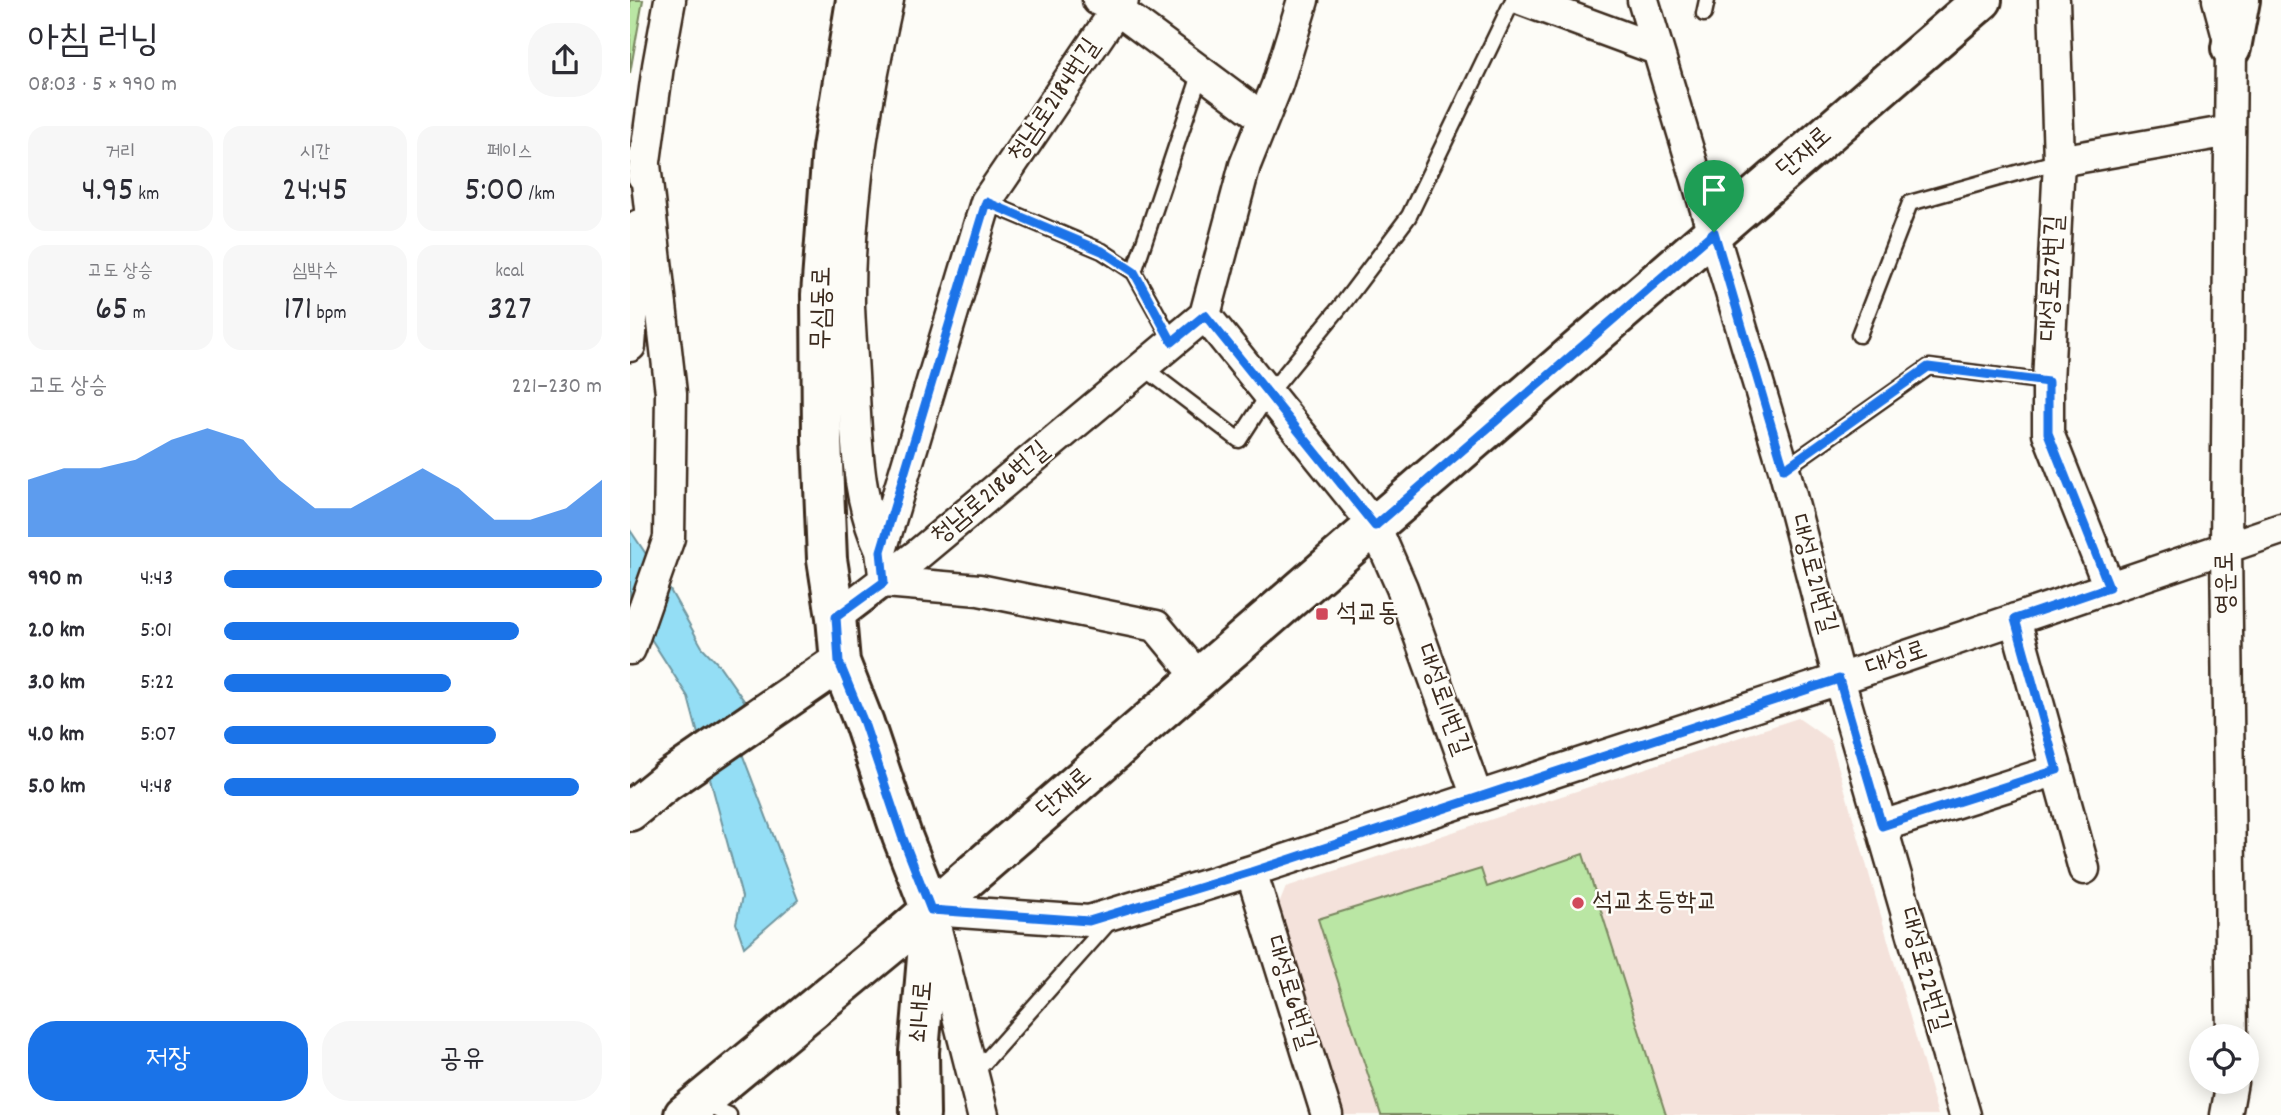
<!DOCTYPE html>
<html lang="ko">
<head>
<meta charset="utf-8">
<style>
	:root { --surface:#fff; --page:#f7f7f7; --text:#2b2b33; --muted:#7c7c81; --accent:#1a73e8 }
	body { margin:0; font-family:Dekko,"Poor Story",sans-serif; background:var(--page); color:var(--text); height:100vh; display:flex; flex-direction:column; font-size:26px; white-space:nowrap }
	* { box-sizing:border-box; margin:0 }
	p { font-size:23px; color:var(--muted) }
	.icon { flex:none; width:38px; height:38px; fill:none; stroke:currentColor; stroke-width:2; stroke-linecap:round; stroke-linejoin:round }
	.map { position:relative; flex:1; overflow:hidden }
	.drawer { display:flex; flex-direction:column; background:var(--surface); width:630px }
	.drawer>* { flex:none }
	.fabs { position:absolute; left:1559px; top:1024px; display:grid; gap:14px }
	.fabs a { display:grid; place-items:center; width:70px; height:70px; border-radius:50%; background:var(--surface); box-shadow:0 4px 18px #0003; font-size:35px }
	.pin { position:absolute; display:grid; place-items:center; width:60px; height:60px; color:#fff; margin:-72px -30px; border-radius:50% 50% 50% 0; rotate:-45deg; box-shadow:0 0 7px #0007 }
	.pin .icon { rotate:45deg }
	.round { display:grid; place-items:center; flex:none; width:74px; height:74px; border-radius:28px; background:var(--page) }
	.overview { display:flex; align-items:center; justify-content:space-between; height:119px; padding:0 28px }
	h1 { font-size:38px; font-weight:600; line-height:52px }
	.stats { display:grid; grid-template-columns:repeat(3,1fr); gap:10px; height:119px; padding:7px 28px }
	.stats div { display:grid; align-content:center; border-radius:18px; background:var(--page); text-align:center }
	.stats b { font-size:35px; font-weight:600 }
	.stats small { font-size:19px; font-weight:400 }
	.stats p { font-size:19px }
	.chart { height:196px; padding:14px 28px }
	.chart p { display:flex; justify-content:space-between }
	.chart svg { width:100%; height:126px; margin-top:7px; fill:var(--accent); opacity:.7 }
	.primary-button { display:flex; gap:14px; margin-top:auto; padding:14px 28px }
	.primary-button a { flex:1; height:80px; border-radius:28px; background:var(--accent); color:#fff; font-size:28px; font-weight:600; line-height:80px; text-align:center }
	.primary-button a+a { background:var(--page); color:var(--text) }
	ul { padding:0 28px; list-style:none; font-size:23px }
	li { display:grid; grid-template-columns:112px 84px 1fr; align-items:center; height:52px }
	li i { height:18px; border-radius:9px; background:var(--accent) }
	main { display:flex; flex:1; min-height:0 }
	.map>svg:first-child { display:block }
	.built { fill:#f4e2db }
	.grass { fill:#bae6a4; stroke:#7a8861; stroke-width:2 }
	.water { fill:#94def5; stroke:#70969f; stroke-width:2 }
	.lines { fill:none; stroke-linecap:round; stroke-linejoin:round }
	.lane-casing { stroke:#3b2a1e; stroke-width:19 }
	.street-casing { stroke:#3b2a1e; stroke-width:35 }
	.secondary-casing { stroke:#3b2a1e; stroke-width:44 }
	.lane { stroke:#fdfcf7; stroke-width:14 }
	.street { stroke:#fdfcf7; stroke-width:30 }
	.secondary { stroke:#fdfcf7; stroke-width:38 }
	.route-casing { stroke:#fff; stroke-width:14 }
	.route { stroke:#1a73e8; stroke-width:9 }
	.poi-dot { fill:#d1495b; stroke:#fdfcf7; stroke-width:2.5 }
	.labels { text-anchor:middle; dominant-baseline:central; stroke-width:5; stroke-linejoin:round; paint-order:stroke }
	.street-label { font-size:26px; fill:#3b2a1e; stroke:#fdfcf7 }
	.poi-label { font-size:26px; fill:#3b2a1e; stroke:#fdfcf7; text-anchor:start }
</style>
</head>
<body>
<main>
<section class="drawer">
<div class="overview"><div><h1>아침 러닝</h1><p>08:03 · 5 × 990 m</p></div><a class="round"><svg class="icon" aria-label="share" viewBox="0 0 24 24"><path d="M12 15V3M7 8l5-5 5 5M5 13v7h14v-7"/></svg></a></div>
<div class="stats">
<div><p>거리</p><b>4.95<small> km</small></b></div>
<div><p>시간</p><b>24:45</b></div>
<div><p>페이스</p><b>5:00<small> /km</small></b></div>
</div>
<div class="stats">
<div><p>고도 상승</p><b>65<small> m</small></b></div>
<div><p>심박수</p><b>171<small> bpm</small></b></div>
<div><p>kcal</p><b>327</b></div>
</div>
<div class="chart"><p><span>고도 상승</span>221–230 m</p>
<svg viewBox="0 0 160 44" preserveAspectRatio="none"><path d="M0 44V24L10 20L20 20L30 17L40 10L50 6L60 10L70 24L80 34L90 34L100 27L110 20L120 27L130 38L140 38L150 34L160 24V44z"/></svg>
</div>
<ul>
<li><b>990 m</b>4:43<i style="width:100%"></i></li>
<li><b>2.0 km</b>5:01<i style="width:78%"></i></li>
<li><b>3.0 km</b>5:22<i style="width:60%"></i></li>
<li><b>4.0 km</b>5:07<i style="width:72%"></i></li>
<li><b>5.0 km</b>4:48<i style="width:94%"></i></li>
</ul>
<div class="primary-button"><a>저장</a><a>공유</a></div>
</section>
<div class="map">
<svg width="1651" height="1115" viewBox="0 0 1651 1115">
	<rect width="100%" height="100%" fill="#fdfcf7"/>
	<filter id="ink" filterUnits="userSpaceOnUse"><feTurbulence type="fractalNoise" baseFrequency=".0143" numOctaves="2"/><feDisplacementMap in="SourceGraphic" scale="14" xChannelSelector="R" yChannelSelector="G"/><feConvolveMatrix kernelMatrix="1 2 1 2 8 2 1 2 1" color-interpolation-filters="sRGB"/></filter>
	<g filter="url(#ink)">
		<path class="built" d="M1168,718L1201,741L1308,1115H707L643,919L656,887Z"/>
		<path class="grass" d="M0,0H13L0,73Z
			M953,854L1036,1115H751L688,919L851,869L857,887Z"/>
		<path class="water" d="M0,530L40,590L72,647L89,665L115,702L113,756L168,900L114,947L106,923L112,897L58,697L0,606Z"/>
		<g class="lines">
			<g class="lane-casing">
				<path id="lane" d="M1074,14L1077,0
					M356,202L472,251L504,272
					M1229,335L1280,203L1429,161
					M543,342L504,272L571,72
					M513,367L609,440L638,395L715,301L779,216L883,0
					M1154,469L1299,367L1418,382
					M344,1074L479,922
					M73,1104L99,1115"/>
			</g>
			<g class="street-casing">
				<path id="street" d="M468,0L484,7L633,118
					M493,0L356,202L251,551L255,582L349,590L526,626L569,678
					M893,0L1026,49
					M1013,0L1154,469L1209,679L1335,1115
					M1424,0L1429,161L1418,382V433L1479,587
					M1588,0L1601,48L1596,547L1602,1036
					M1429,161L1600,131
					M13,176L28,66L40,0
					M575,315L745,526L772,588L847,797
					M0,346L9,225
					M251,551C228,501 227,449 224,395C223,365 220,335 219,305C218,204 236,98 258,0
					M206,617L286,556L575,315L615,165L647,85L673,0
					M1385,619L1454,869
					M0,649L39,538L41,393L14,156
					M1252,826L1427,770
					M621,871L697,1115
					M353,1115L301,910L459,921L621,871L1209,679L1651,529
					M1596,1115L1602,1082"/>
			</g>
			<g class="secondary-casing">
				<path id="secondary" d="M226,0L202,149L191,295L192,438L197,559L206,617L210,662L234,723L272,836L301,910L289,1052L290,1115
					M1601,48L1610,0
					M0,811L37,781L210,662
					M54,1115L265,941L1352,0"/>
			</g>
			<use href="#lane" class="lane"/>
			<use href="#street" class="street"/>
			<use href="#secondary" class="secondary"/>
		</g>
	</g>
	<g class="lines" filter="url(#ink)">
		<g class="route-casing">
			<path id="route" d="M356,202L472,251L504,272L542,342L575,315L745,526L1084,232L1154,469L1298,367L1418,382V433L1479,587L1385,619L1427,770L1252,826L1209,679L621,872L459,921L301,910L272,836L234,723L209,662L206,617L254,582L251,551Z"/>
		</g>
		<use href="#route" class="route"/>
	</g>
	<g class="poi-dot">
		<rect x="685" y="607" width="14" height="14" rx="3.5"/>
		<circle cx="948" cy="903" r="7"/>
	</g>
	<g class="labels">
		<g class="street-label">
			<text transform="translate(425 101) rotate(-56)">청남로2184번길</text>
			<text transform="translate(1175 153) rotate(-41)">단재로</text>
			<text transform="translate(1423 278) rotate(-87)">대성로27번길</text>
			<text transform="translate(193 308) rotate(-89)">무심동로</text>
			<text transform="translate(361 494) rotate(-40)">청남로2186번길</text>
			<text transform="translate(1182 574) rotate(75)">대성로21번길</text>
			<text transform="translate(1597 583) rotate(-91)">영운로</text>
			<text transform="translate(1267 660) rotate(-19)">대성로</text>
			<text transform="translate(812 700) rotate(70)">대성로11번길</text>
			<text transform="translate(435 794) rotate(-41)">단재로</text>
			<text transform="translate(1293 970) rotate(74)">대성로22번길</text>
			<text transform="translate(659 993) rotate(73)">대성로6번길</text>
			<text transform="translate(293 1012) rotate(-86)">쇠내로</text>
		</g>
		<g class="poi-label">
			<text x="706" y="614">석교동</text>
			<text x="962" y="903">석교초등학교</text>
		</g>
	</g>
</svg>
<div class="fabs">
<a><svg class="icon" aria-label="locate" viewBox="0 0 24 24"><circle cx="12" cy="12" r="6"/><path d="M12 2v4M12 18v4M2 12h4M18 12h4"/></svg></a>
</div>
<div class="pin" style="left:1084px;top:232px;background:#1e9e55"><svg class="icon" aria-label="arrive" viewBox="0 0 24 24"><path d="M6 21V4h12l-3 4 3 4H6"/></svg></div>
</div>
</main>
</body>
</html>
